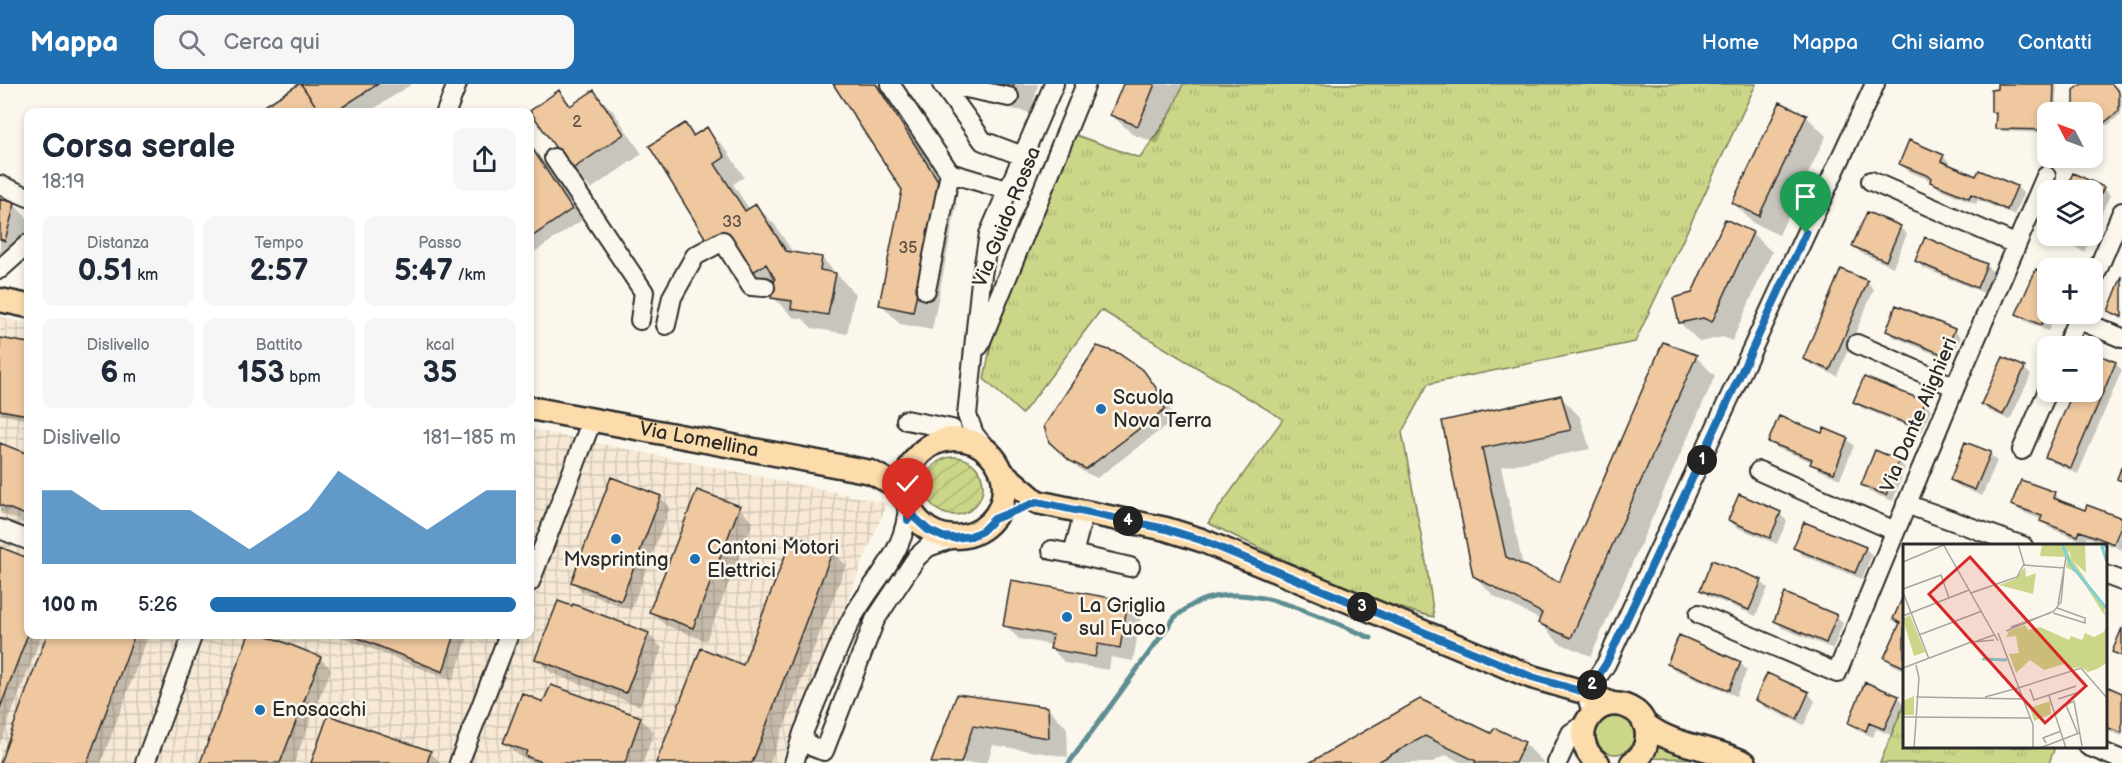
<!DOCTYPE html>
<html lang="it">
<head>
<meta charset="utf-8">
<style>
	:root { --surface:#fff; --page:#f6f6f7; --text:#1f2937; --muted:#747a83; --accent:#1f6fb2 }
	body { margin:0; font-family:"Balsamiq Sans",sans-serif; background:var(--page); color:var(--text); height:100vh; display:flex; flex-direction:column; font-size:22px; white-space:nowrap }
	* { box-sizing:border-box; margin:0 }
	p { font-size:20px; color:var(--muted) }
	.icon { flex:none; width:33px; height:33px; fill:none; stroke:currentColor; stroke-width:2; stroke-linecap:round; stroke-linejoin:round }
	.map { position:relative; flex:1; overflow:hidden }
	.sheet { position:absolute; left:24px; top:24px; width:510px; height:531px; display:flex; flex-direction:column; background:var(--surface); border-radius:12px; box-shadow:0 3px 9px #0003 }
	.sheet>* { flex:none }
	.needle { width:39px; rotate:312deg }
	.buttons { position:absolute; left:2037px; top:18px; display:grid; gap:12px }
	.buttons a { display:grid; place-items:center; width:66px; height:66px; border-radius:12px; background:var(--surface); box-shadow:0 3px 9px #0003; font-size:30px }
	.pin { position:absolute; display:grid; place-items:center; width:51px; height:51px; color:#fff; margin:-62px -26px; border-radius:50% 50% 50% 0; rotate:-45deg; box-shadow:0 0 6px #0007 }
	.pin .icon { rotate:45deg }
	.km { position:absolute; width:30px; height:30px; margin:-15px; border-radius:50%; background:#222; color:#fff; font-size:16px; line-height:30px; text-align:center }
	.round { display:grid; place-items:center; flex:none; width:63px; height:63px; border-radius:12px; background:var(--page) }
	.summary { display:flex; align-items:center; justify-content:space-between; height:102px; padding:0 18px }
	h1 { font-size:33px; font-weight:800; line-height:45px }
	.figures { display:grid; grid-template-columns:repeat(3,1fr); gap:9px; height:102px; padding:6px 18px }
	.figures div { display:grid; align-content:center; border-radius:12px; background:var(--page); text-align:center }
	.figures b { font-size:30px; font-weight:800 }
	.figures small { font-size:16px; font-weight:400 }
	.figures p { font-size:16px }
	.chart { height:168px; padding:12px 18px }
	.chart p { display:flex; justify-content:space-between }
	.chart svg { width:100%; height:108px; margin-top:6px; fill:var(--accent); opacity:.7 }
	ul { padding:0 18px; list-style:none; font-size:20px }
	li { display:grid; grid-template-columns:96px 72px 1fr; align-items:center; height:45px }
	li i { height:15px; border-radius:8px; background:var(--accent) }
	header { display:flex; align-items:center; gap:36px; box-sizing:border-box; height:84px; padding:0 30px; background:var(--accent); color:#fff }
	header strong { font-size:28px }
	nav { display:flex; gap:33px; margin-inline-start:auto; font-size:21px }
	.search { width:420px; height:54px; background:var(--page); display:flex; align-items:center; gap:15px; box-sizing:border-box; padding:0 21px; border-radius:12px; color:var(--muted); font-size:22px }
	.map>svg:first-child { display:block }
	.industrial { fill:url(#industrial-grid) }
	.grass { fill:#cbd689; stroke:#7b805a; stroke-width:1.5 }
	.park { fill:url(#park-tufts); stroke:#7b805a; stroke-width:1.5 }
	.garden { fill:url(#garden-furrows); stroke:#7b805a; stroke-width:1.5 }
	.shadow { fill:#0003; fill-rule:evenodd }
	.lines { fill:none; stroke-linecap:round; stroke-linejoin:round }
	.stream { stroke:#5d8e91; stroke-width:5 }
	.building { fill:#efc89f; stroke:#2b2b2b; stroke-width:1.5 }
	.minor-casing { stroke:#2b2b2b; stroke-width:22 }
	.major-casing { stroke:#2b2b2b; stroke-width:27 }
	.minor { stroke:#fbf7ec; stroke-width:18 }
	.major { stroke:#fddcac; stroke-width:22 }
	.route-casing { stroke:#fff; stroke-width:12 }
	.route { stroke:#1f6fb2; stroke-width:8 }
	.poi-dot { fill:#1f6fb2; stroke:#fbf7ec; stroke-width:2 }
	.labels { text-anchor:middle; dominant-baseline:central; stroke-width:5; stroke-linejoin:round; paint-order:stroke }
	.number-label { font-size:16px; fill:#5c5248 }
	.street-label { font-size:20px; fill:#2b2b2b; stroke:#fbf7ec }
	.poi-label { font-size:20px; fill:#2b2b2b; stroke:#fbf7ec; text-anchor:start }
	.inset-river { fill:none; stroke:#7ed0d5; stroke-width:3 }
	.inset-road { fill:none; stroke:#a8a59f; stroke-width:1.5 }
	.view { fill:#d62828; fill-opacity:0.15; stroke:#d62828; stroke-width:3 }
	.inset-edge { fill:none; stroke:#2b2b2b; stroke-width:3 }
</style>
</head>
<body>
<header>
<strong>Mappa</strong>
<div class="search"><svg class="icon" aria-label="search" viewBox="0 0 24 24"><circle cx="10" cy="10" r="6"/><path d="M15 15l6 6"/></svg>Cerca qui</div>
<nav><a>Home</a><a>Mappa</a><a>Chi siamo</a><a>Contatti</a></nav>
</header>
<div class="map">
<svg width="2122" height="679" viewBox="0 0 2122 679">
	<defs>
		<pattern id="industrial-grid" width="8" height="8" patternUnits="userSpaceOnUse" patternTransform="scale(1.5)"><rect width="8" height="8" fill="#f7e9d5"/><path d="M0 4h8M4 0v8" fill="none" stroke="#d4c8b7"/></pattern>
		<pattern id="park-tufts" width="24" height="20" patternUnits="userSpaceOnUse" patternTransform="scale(1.5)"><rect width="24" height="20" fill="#cbd689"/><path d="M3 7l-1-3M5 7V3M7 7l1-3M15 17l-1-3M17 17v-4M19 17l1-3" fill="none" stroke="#aeb876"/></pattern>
		<pattern id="garden-furrows" width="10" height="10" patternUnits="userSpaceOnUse" patternTransform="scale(1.5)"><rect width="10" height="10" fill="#cbd689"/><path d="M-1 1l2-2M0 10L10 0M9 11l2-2" fill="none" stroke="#aeb876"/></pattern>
	</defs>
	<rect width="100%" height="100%" fill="#fbf7ec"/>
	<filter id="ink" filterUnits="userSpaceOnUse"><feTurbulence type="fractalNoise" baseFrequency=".0167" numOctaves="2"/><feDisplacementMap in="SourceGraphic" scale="12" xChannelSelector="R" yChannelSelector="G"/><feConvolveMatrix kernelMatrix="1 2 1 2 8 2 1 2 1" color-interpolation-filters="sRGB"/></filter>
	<g filter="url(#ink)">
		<path class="industrial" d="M0,233L28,240V550H530V345L887,419L780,679H0Z"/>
		<path class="grass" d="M1596 651a19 19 0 1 1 38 0a19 19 0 1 1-38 0Z
			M1652,657L1714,675L1645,674Z"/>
		<path class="park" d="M1183,0H1756L1635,258L1428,300L1402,348L1426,478L1434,533C1355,514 1281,474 1208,439L1283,335L1101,226L1022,330L984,295L992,255L1073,50L1140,74L1171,29Z
			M1904,620V662L2055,663L2049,679H1880Z"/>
		<path class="garden" d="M925 402a29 29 0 1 1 58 0a29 29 0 1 1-58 0Z"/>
		<path class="shadow" d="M301,0H412L369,28H269L265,23Z
			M835,0H881L957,119L932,246L900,240L881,220L903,106Z
			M950,0H1038L1031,29L964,14Z
			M1124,0H1182L1158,60L1132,50L1112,31Z
			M1999,0H2057L2055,28H2048V49L2000,47L1997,44L1998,31L1992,28Z
			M2085,0H2111L2122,12L2121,30L2108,41L2095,42L2092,40V28H2077L2075,26Z
			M559,8L573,22L594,8L613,27L642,70L591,105L572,85Z
			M1780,20L1806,32L1826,52L1779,151L1753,139L1734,119Z
			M684,41L696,52L706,45L726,65L744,93L733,100L750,126L756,121L775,141L794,170L822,174L855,210L847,250L812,244L803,235L793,233L773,213L774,206L728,175Z
			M530,58L582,136L530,171Z
			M1943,72L1950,79L1949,82L1977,94L1980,88L2017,103L2024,110L2014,131L1978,116L1976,120L1938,104L1932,97L1908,87L1901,80Z
			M2074,91L2103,104L2110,111L2092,150V106H2067Z
			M0,117L14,120L28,135V158L24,175L0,169Z
			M1900,144L1907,150L1893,183L1861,169L1854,162Z
			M1752,149L1772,168L1732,257L1723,253L1700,258L1680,239L1693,211Z
			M2053,152H2092L2084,168Z
			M1917,177L1986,181L1993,188L1984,209L1923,184Z
			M2048,192V230H2056L2048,247L2025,237L2018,230Z
			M2122,196V236L2109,226Z
			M1867,198L1874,205L1837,292L1812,281L1805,275Z
			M1888,246L1954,247L1961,253L1951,277L1894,253Z
			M0,255L28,260V336L0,330Z
			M1696,273L1715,292L1591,572L1559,559L1540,539L1541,536L1494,512L1474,492L1443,338L1561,313L1580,333L1590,365L1501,383L1523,482L1559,500ZM1490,499L1549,531L1548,533L1490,503Z
			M2115,279L2122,286L2078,390L2054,379L2047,372L2075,308H2092Z
			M2024,284L2031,291L2010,336L1989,327L1982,320Z
			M1143,289L1167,317L1174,336L1097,394L1082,387L1050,357Z
			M1865,295L1925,319L1931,325L1922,348L1862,324L1855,318Z
			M1823,351L1847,355L1854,362L1840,395L1819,386L1812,378L1777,364L1770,357Z
			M0,361L28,372V440L0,429Z
			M1876,368L1899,377L1905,384L1893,417L1869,408L1863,401Z
			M1990,370L1997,377L1982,412L1958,402L1951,395Z
			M698,408L739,424L753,438L706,557L665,541L651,527Z
			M2054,410L2061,416L2060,418L2086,427L2122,435L2112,462L2087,453L2085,458L2049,444L2042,436L2020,427L2013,420Z
			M1740,412L1780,430L1787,437L1777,460L1736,443L1729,436Z
			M660,413L670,423L631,526L583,508L573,498Z
			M2122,444V463L2121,466L2115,463Z
			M1795,464H1865L1872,471L1862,495L1802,471Z
			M0,465L28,476V550H42L0,660Z
			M832,467L846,481L770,679H658L744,583Z
			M1761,498L1768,504L1756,532L1708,512L1701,505Z
			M1904,513V586L1893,581L1886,574L1901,541L1895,535Z
			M1127,518L1141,532L1133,577L1111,573L1109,586L1065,579L1052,565V561L1019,555L1005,541Z
			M1836,532L1843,539L1833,565L1782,544L1775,537Z
			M49,550H149L101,679H1Z
			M334,550H469L453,597Z
			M648,550L662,564L640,622L551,589L537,575Z
			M320,574L331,585L294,679H201Z
			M1668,579H1740L1747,586L1736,612L1675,586Z
			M1768,591L1809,610L1815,617L1804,641L1764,623L1757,616Z
			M2106,604L2122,611V652L2106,646Z
			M958,611L1048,624L1067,644L1068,673L993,661L987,679H932Z
			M1898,613L1904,620L1891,651L1876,645L1873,653L1856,646L1849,639Z
			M1420,616L1491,651L1524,659L1544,679H1462L1446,671L1431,679H1312Z
			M544,620L640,635L654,648L643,679H534L519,672L505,658Z
			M430,668L441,679H313Z"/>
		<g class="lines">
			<path class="stream" d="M1069,679L1175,533C1182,528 1190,521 1198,518C1250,495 1322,534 1371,554"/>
		</g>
		<path class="building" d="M299,0H301L320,28H267L263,23Z
			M301,0H378L335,28H320Z
			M833,0H876L939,98L913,228L879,221L902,106Z
			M964,0H1014L1012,11Z
			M1123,0H1155L1138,42L1110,31Z
			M1997,0H2054L2053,28H2048V46L1995,45L1996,29L1991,28V6L1997,5Z
			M2082,0H2112L2119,8V27L2105,38L2092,39V28H2076L2074,27V6Z
			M559,6L570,22L594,6L624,50L571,86L530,27Z
			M1780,18L1807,31L1759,132L1732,119Z
			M685,39L693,52L707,43L725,73L715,80L745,127L756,120L786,167L822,173L820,186L836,189L828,231L791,225L792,217L771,214L775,195L766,180L748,191L722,148L707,157L649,62Z
			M1909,56L1944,71L1941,77L1976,92L1979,86L2017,102L2007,126L1971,110L1969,114L1930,98L1931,93L1899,80Z
			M530,61L572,125L530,154Z
			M2073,89L2104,103L2092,128V106H2065Z
			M0,115L15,119L5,157L0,155Z
			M1867,128L1901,142L1886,177L1852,162Z
			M1725,135L1753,148L1712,238L1703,234L1679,239L1673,214L1692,209Z
			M2055,152H2082L2077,162Z
			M1925,153L1987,180L1977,204L1915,177Z
			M1841,185L1868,197L1830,286L1803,275Z
			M2036,185L2048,191V226L2041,241L2016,230Z
			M2122,192V233L2108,227Z
			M1896,221L1955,245L1944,271L1886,247Z
			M0,254L28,259V331L0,326Z
			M1663,258L1697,271L1571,554L1538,539L1542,529L1473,492L1442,337L1561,311L1571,346L1482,364L1506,473L1559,498Z
			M1097,262L1118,269L1144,287L1157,305L1165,325L1086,385L1070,377L1049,358L1044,342Z
			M2092,268L2116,278L2071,384L2045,373L2073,308H2092Z
			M2003,273L2025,283L2003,331L1981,320Z
			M1864,293L1925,317L1915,343L1853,318Z
			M1779,332L1822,349L1824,344L1848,354L1834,389L1810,380L1812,375L1768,358Z
			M1965,358L1991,368L1975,406L1950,396Z
			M0,359L28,370V432L0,421Z
			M1875,366L1899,376L1886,411L1861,401Z
			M2122,381V397L2117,395Z
			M611,393L661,412L621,517L571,498Z
			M2021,396L2055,408L2053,414L2085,426L2087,421L2122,434V439L2114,460L2080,447L2078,452L2040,437L2042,432L2011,421Z
			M697,406L740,422L693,544L649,528Z
			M1739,410L1781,428L1770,454L1728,436Z
			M1804,438L1866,463L1855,489L1793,464Z
			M793,451L833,466L752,679H656L701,564L743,581Z
			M0,463L28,474V550L0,624Z
			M1712,476L1762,496L1749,526L1700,506Z
			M1011,496L1128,517L1120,564L1098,560L1095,573L1050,565L1053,551L1003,542Z
			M1785,509L1837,531L1826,559L1774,537Z
			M1904,510V583L1884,574L1900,539L1893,535Z
			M558,517L572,522L573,520L649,549L626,609L535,575Z
			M2122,544V572L2112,568Z
			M47,550H135L87,679H0Z
			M249,550H263L321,573L280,679H200Z
			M348,550H455L443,588Z
			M1679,551L1741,578L1729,606L1667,580Z
			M1767,589L1809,608L1797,635L1755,616Z
			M1865,598L1899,612L1884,645L1869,639L1866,647L1848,639Z
			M551,601L641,633L625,679H545L525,672L527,667L503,659L522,609L543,618Z
			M2106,602L2122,609V649L2106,643Z
			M957,610L1048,623L1049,654L973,642L961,679H931Z
			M1420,615L1491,649L1495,644L1525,658L1515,679H1475L1476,677L1425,652L1376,679H1309Z
			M328,631L431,667L427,679H311Z"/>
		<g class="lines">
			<g class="minor-casing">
				<path id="minor" d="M890,0L950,89
					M942,0L983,57L1023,72
					M950,11L961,3L1009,13
					M446,28L457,0
					M554,74L644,208L640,236
					M1871,97L2015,160
					M0,101L28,113
					M0,185L28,160
					M2092,199L2122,128
					M926,206L950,89L1007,106
					M2077,235L2122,254
					M666,241L672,213L695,172L723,157L751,202L765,203
					M1857,260L1955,303
					M979,262L1086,0
					M2066,262L2080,230
					M906,336L952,345
					M986,365L974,350L967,331L981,197L989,150L1054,0
					M2022,366L2048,306
					M1759,387L1895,447
					M908,418C908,471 869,498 848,542C832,577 818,613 803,649C806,662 812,663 824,667L875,536L917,473L928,463L954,454
					M1906,420L2023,462
					M1084,428L1073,470L1130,483
					M0,445L28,456
					M1052,466L1073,470
					M2106,491L2122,497
					M530,498L592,336
					M1699,530L1837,589L1955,303L2046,92
					M1589,620L1587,609L1606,580L1875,0
					M2088,662L2122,676
					M145,679L193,550
					M459,679L509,550
					M794,679L803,649
					M1557,679L1571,649L1585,640"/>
			</g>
			<g class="major-casing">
				<g id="major">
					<path d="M0,216L28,222"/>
					<path id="s1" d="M530,324L871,388L893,400L908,418"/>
					<circle cx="955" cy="404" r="49"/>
					<path d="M1003,389L1037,418L1166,445L1201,456L1532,593L1587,609L1612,620"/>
					<path d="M1645,640C1675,664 1712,662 1745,679"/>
					<path d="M1598,679C1562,652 1599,602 1635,627C1642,632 1647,642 1647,651C1647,663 1642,673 1632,679"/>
				</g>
			</g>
			<use href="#minor" class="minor"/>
			<use href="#major" class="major"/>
		</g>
	</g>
	<g class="lines" filter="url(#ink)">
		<g class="route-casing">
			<path id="route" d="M908,436V418L915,434L928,446L943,453L954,454L971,452L982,447L994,435L1037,418L1166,445L1201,456L1532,593L1587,609L1606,580L1806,149"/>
		</g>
		<use href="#route" class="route"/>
	</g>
	<g class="poi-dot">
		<circle cx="1101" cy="325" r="6"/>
		<circle cx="616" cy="455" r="6"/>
		<circle cx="695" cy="475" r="6"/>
		<circle cx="1067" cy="533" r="6"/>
		<circle cx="260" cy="626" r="6"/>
	</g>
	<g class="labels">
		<g class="number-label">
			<text x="577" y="38">2</text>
			<text x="732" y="138">33</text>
			<text x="908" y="164">35</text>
		</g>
		<g class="street-label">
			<text transform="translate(1007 133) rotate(-68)">Via Guido Rossa</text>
			<text transform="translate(1919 331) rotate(-67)">Via Dante Alighieri</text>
			<text stroke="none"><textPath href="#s1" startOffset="172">Via Lomellina</textPath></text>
		</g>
		<g class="poi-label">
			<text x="1113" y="314">Scuola<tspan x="1113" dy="23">Nova Terra</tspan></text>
			<text x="707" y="464">Cantoni Motori<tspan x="707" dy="23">Elettrici</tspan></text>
			<text x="616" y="476" text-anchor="middle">Mvsprinting</text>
			<text x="1079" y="522">La Griglia<tspan x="1079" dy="23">sul Fuoco</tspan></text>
			<text x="272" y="626">Enosacchi</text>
		</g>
	</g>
	<g transform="translate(1903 460)">
		<rect width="204" height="204" fill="#fbf7ec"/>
		<path d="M164,0H182L183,29L169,16ZM7,71L22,108L11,112L0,75ZM11,152V171H0V157Z" fill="#cbd689"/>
		<path d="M165,9L201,63L202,72L175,30L163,23Z" fill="#cbd689"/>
		<path d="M139,0H164L167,5L163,13L137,12ZM204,80V119L194,125L185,128L178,123L167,125L165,119L141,126L127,116L113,129L106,110L116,109L113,92L103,93L106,87L122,81L125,86L137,83L166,96L168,92L179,96L182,89L191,93L201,88ZM147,157L148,170L131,177L127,164Z" fill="#cbd689"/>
		<path d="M122,23L123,33L133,29L130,50L96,41L112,35Z" fill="#cbd689"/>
		<path class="inset-river" d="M159,0L168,21L204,65M204,1L199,3L204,18M79,115L104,116"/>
		<path class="inset-road" d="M40,0L95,97M0,18L43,0M120,21L162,24M0,45L38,31L46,54M0,48L26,115M68,49L114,33L121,20L115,0M155,60L163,13M150,69L182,79V74L154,64M0,72L66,46M108,83L147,69M103,87L151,67L158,58L161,27M95,89L130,181V204M16,91L79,67M91,91L71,98L91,96M0,124L71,97M115,144L178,124L204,154M127,145L131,156L173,142M146,152L163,204M13,153L119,155M82,153L115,144M155,155L177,148M0,173L127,174M175,190L163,161L171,157L179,202M143,199L140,194L158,187M11,204L16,134L13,121M137,204L176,189"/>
		<path class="view" d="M67,13L183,142L142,179L26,50Z"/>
		<rect width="204" height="204" class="inset-edge"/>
	</g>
</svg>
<div class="buttons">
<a><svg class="needle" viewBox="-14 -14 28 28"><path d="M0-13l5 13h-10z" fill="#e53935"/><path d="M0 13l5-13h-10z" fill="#747a83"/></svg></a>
<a><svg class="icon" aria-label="layers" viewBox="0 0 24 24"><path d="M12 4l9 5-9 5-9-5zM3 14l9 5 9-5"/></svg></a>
<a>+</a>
<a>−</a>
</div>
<div class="pin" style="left:1806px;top:149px;background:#1e9e55"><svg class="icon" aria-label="arrive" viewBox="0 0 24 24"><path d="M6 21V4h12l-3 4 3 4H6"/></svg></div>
<div class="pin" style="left:908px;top:436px;background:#d93025"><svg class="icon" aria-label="check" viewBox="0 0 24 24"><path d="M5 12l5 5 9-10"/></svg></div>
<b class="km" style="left:1702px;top:376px">1</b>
<b class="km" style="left:1592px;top:601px">2</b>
<b class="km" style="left:1362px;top:523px">3</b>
<b class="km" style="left:1128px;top:437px">4</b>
<section class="sheet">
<div class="summary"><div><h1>Corsa serale</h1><p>18:19</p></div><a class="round"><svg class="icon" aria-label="share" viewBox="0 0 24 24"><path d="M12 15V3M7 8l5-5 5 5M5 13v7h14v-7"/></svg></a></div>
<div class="figures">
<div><p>Distanza</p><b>0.51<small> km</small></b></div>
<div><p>Tempo</p><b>2:57</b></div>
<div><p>Passo</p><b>5:47<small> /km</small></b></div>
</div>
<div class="figures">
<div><p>Dislivello</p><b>6<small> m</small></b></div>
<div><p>Battito</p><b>153<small> bpm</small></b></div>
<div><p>kcal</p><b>35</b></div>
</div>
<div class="chart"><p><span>Dislivello</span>181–185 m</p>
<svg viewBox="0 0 160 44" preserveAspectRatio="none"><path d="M0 44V14L10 14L20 22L30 22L40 22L50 22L60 30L70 38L80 30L90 22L100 6L110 14L120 22L130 30L140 22L150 14L160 14V44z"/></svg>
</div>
<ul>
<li><b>100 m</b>5:26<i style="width:100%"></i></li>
</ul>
</section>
</div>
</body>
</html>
